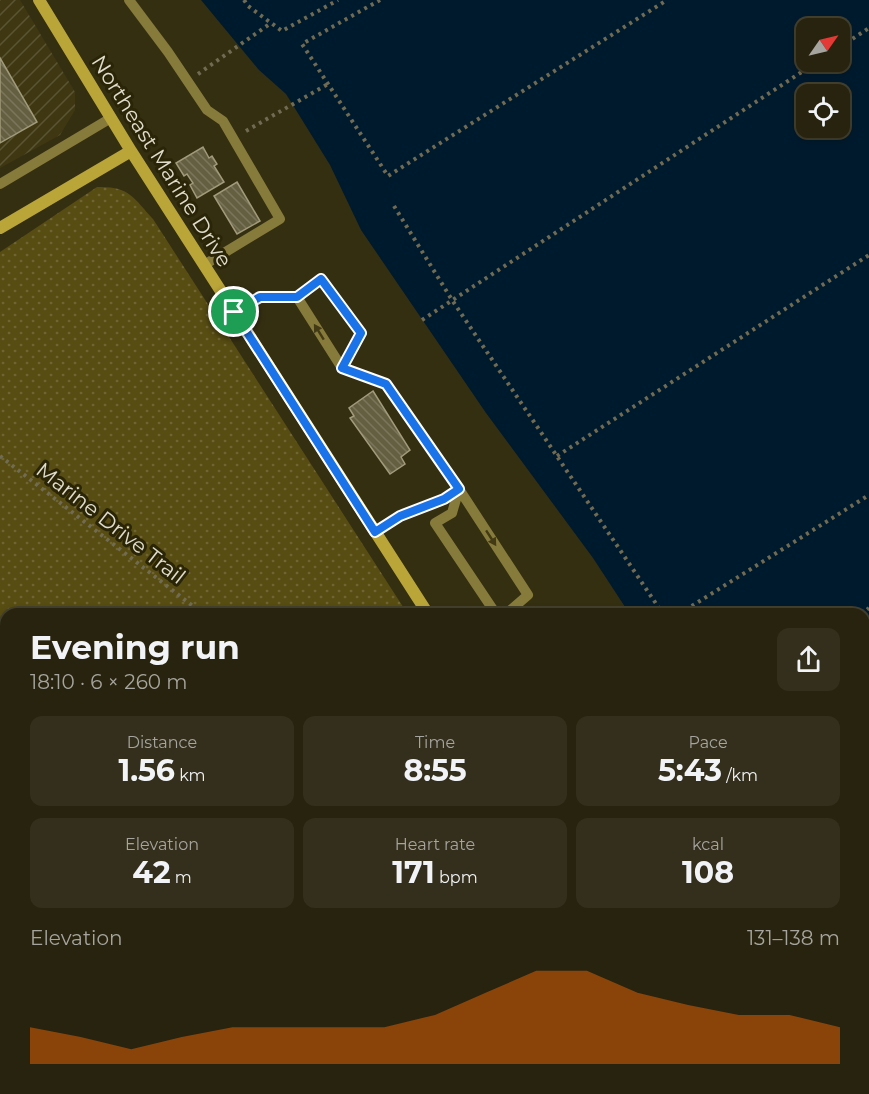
<!DOCTYPE html>
<html lang="en">
<head>
<meta charset="utf-8">
<style>
	:root { --surface:#28230e; --page:#342f1c; --text:#f1f3f6; --muted:#a5a49e; --line:#44402e; --accent:#b45309 }
	body { margin:0; font-family:Montserrat,sans-serif; background:var(--page); color:var(--text); height:100vh; display:flex; flex-direction:column; font-size:22px; white-space:nowrap }
	* { box-sizing:border-box; margin:0 }
	p { font-size:20px; color:var(--muted) }
	.icon { flex:none; width:33px; height:33px; fill:none; stroke:currentColor; stroke-width:2; stroke-linecap:round; stroke-linejoin:round }
	.map { position:relative; flex:1; overflow:hidden }
	.sheet { position:absolute; left:0px; top:608px; width:870px; height:488px; display:flex; flex-direction:column; background:var(--surface); border-radius:18px 18px 0 0; box-shadow:0 3px 9px #0003,0 0 0 2px var(--line) }
	.sheet>* { flex:none }
	.needle { width:39px; rotate:56deg }
	.controls { position:absolute; left:796px; top:18px; display:grid; gap:12px }
	.controls a { display:grid; place-items:center; width:54px; height:54px; border-radius:12px; background:var(--surface); box-shadow:0 3px 9px #0003,0 0 0 2px var(--line); font-size:30px }
	.pin { position:absolute; display:grid; place-items:center; width:51px; height:51px; color:#fff; margin:-26px; border:3px solid #fff; border-radius:50%; box-shadow:0 2px 6px #0007 }
	.round { display:grid; place-items:center; flex:none; width:63px; height:63px; border-radius:12px; background:var(--page) }
	.headline { display:flex; align-items:center; justify-content:space-between; height:102px; padding:0 30px }
	h1 { font-size:33px; font-weight:700; line-height:45px }
	.stats { display:grid; grid-template-columns:repeat(3,1fr); gap:9px; height:102px; padding:6px 30px }
	.stats div { display:grid; align-content:center; border-radius:12px; background:var(--page); text-align:center }
	.stats b { font-size:30px; font-weight:700 }
	.stats small { font-size:16px; font-weight:400 }
	.stats p { font-size:16px }
	.chart { height:168px; padding:12px 30px }
	.chart p { display:flex; justify-content:space-between }
	.chart svg { width:100%; height:108px; margin-top:6px; fill:var(--accent); opacity:.7 }
	.map>svg:first-child { display:block }
	.industrial { fill:url(#industrial-furrows) }
	.grass { fill:url(#grass-dots) }
	.water { fill:#001a2d; fill-rule:evenodd }
	.building { fill:url(#building-back-hatch); stroke:#a19a7b; stroke-width:1.5 }
	.lines { fill:none; stroke-linecap:round; stroke-linejoin:round }
	.path { stroke:#706b52; stroke-width:4; stroke-dasharray:3 4.5; stroke-linecap:butt }
	.lane { stroke:#877b3c; stroke-width:10 }
	.secondary { stroke:#baa539; stroke-width:12 }
	.oneway { fill:#423a15 }
	.route-casing { stroke:#fff; stroke-width:12 }
	.route { stroke:#1a73e8; stroke-width:8 }
	.labels { text-anchor:middle; dominant-baseline:central; stroke-width:6; stroke-linejoin:round; paint-order:stroke }
	.street-label { font-size:21px; fill:#e0ddcc; stroke:#2b2508 }
</style>
</head>
<body>
<div class="map">
<svg width="869" height="1094" viewBox="0 0 869 1094">
	<defs>
		<pattern id="industrial-furrows" width="10" height="10" patternUnits="userSpaceOnUse" patternTransform="scale(1.5)"><rect width="10" height="10" fill="#3f3712"/><path d="M-1 1l2-2M0 10L10 0M9 11l2-2" fill="none" stroke="#5a5433"/></pattern>
		<pattern id="grass-dots" width="8" height="8" patternUnits="userSpaceOnUse" patternTransform="scale(1.5)"><rect width="8" height="8" fill="#574c12"/><path d="M2 2h.1M6 6h.1" fill="none" stroke="#6f6533" stroke-width="1.8" stroke-linecap="round"/></pattern>
		<pattern id="building-back-hatch" width="6" height="6" patternUnits="userSpaceOnUse" patternTransform="scale(1.5)"><rect width="6" height="6" fill="#655f41"/><path d="M-1 5l2 2M0 0l6 6M5-1l2 2" fill="none" stroke="#7b765b"/></pattern>
	</defs>
	<rect width="100%" height="100%" fill="#352f12"/>
	<path class="industrial" d="M0,0H20L75,92V110L60,135L0,168Z"/>
	<path class="grass" d="M97,187C129,186 133,197 153,219L407,613L6,614V1089H719L722,1094H0V252Z"/>
	<path class="water" d="M201,0H869V999L864,993V614L629,613L593,558L486,413L361,230L330,165L286,94L259,70ZM807,28H840V62H807ZM807,94H840V128H807Z"/>
	<path class="building" d="M0,58L37,122L0,143Z
		M203,147L209,158L212,156L217,164L214,166L224,182L197,198L190,185L193,183L187,174L184,176L176,163Z
		M237,182L260,221L237,234L214,196Z
		M373,391L410,450L401,457L405,464L390,474L350,418L354,416L349,408Z"/>
	<g class="lines">
		<path class="path" d="M244,0L248,6L282,31L338,0
			M380,0L302,44L388,176L667,0
			M840,47L869,28
			M198,74L271,23
			M246,131L328,84
			M394,206L452,300L663,614
			M422,320L817,62
			M0,456L203,614
			M557,456L869,255
			M679,614L869,495
			M861,614L869,608
			M864,736L869,732
			M864,858L869,855
			M615,1089L619,1094"/>
		<path class="lane" d="M129,0L168,52L207,110L223,121L280,219L204,265
			M0,184L111,118
			M297,297L342,368L386,384L459,489L528,595L506,614
			M234,312L260,297H297L321,279L361,333L342,368
			M459,489L452,513L435,523L496,614
			M375,532L400,516L444,499L459,489
			M801,1089L804,1094L809,1089
			M850,1094L859,1089"/>
		<path class="secondary" d="M39,0L131,151L428,614
			M0,228L131,151
			M737,1089L741,1094"/>
	</g>
	<defs><path id="oneway-solid" d="M-6-.8H1V-3.2L6.5 0L1 3.2V.8H-6Z" transform="scale(1.5)"/></defs>
	<g class="oneway">
		<use href="#oneway-solid" transform="translate(319 332) rotate(-122)"/>
		<use href="#oneway-solid" transform="translate(491 538) rotate(57)"/>
	</g>
	<g class="lines">
		<g class="route-casing">
			<path id="route" d="M321,279L361,333L342,368L386,384L459,489L444,499L400,516L375,532L234,312L260,297H297Z"/>
		</g>
		<use href="#route" class="route"/>
	</g>
	<g class="labels">
		<g class="street-label">
			<text transform="translate(162 161) rotate(58)">Northeast Marine Drive</text>
			<text transform="translate(111 523) rotate(38)">Marine Drive Trail</text>
		</g>
	</g>
</svg>
<div class="controls">
<a><svg class="needle" viewBox="-14 -14 28 28"><path d="M0-13l5 13h-10z" fill="#e53935"/><path d="M0 13l5-13h-10z" fill="#a5a49e"/></svg></a>
<a><svg class="icon" aria-label="locate" viewBox="0 0 24 24"><circle cx="12" cy="12" r="6"/><path d="M12 2v4M12 18v4M2 12h4M18 12h4"/></svg></a>
</div>
<div class="pin" style="left:234px;top:312px;background:#1e9e55"><svg class="icon" aria-label="arrive" viewBox="0 0 24 24"><path d="M6 21V4h12l-3 4 3 4H6"/></svg></div>
<section class="sheet">
<div class="headline"><div><h1>Evening run</h1><p>18:10 · 6 × 260 m</p></div><a class="round"><svg class="icon" aria-label="share" viewBox="0 0 24 24"><path d="M12 15V3M7 8l5-5 5 5M5 13v7h14v-7"/></svg></a></div>
<div class="stats">
<div><p>Distance</p><b>1.56<small> km</small></b></div>
<div><p>Time</p><b>8:55</b></div>
<div><p>Pace</p><b>5:43<small> /km</small></b></div>
</div>
<div class="stats">
<div><p>Elevation</p><b>42<small> m</small></b></div>
<div><p>Heart rate</p><b>171<small> bpm</small></b></div>
<div><p>kcal</p><b>108</b></div>
</div>
<div class="chart"><p><span>Elevation</span>131–138 m</p>
<svg viewBox="0 0 160 44" preserveAspectRatio="none"><path d="M0 44V29L10 33L20 38L30 33L40 29L50 29L60 29L70 29L80 24L90 15L100 6L110 6L120 15L130 20L140 24L150 24L160 29V44z"/></svg>
</div>
</section>
</div>
</body>
</html>
